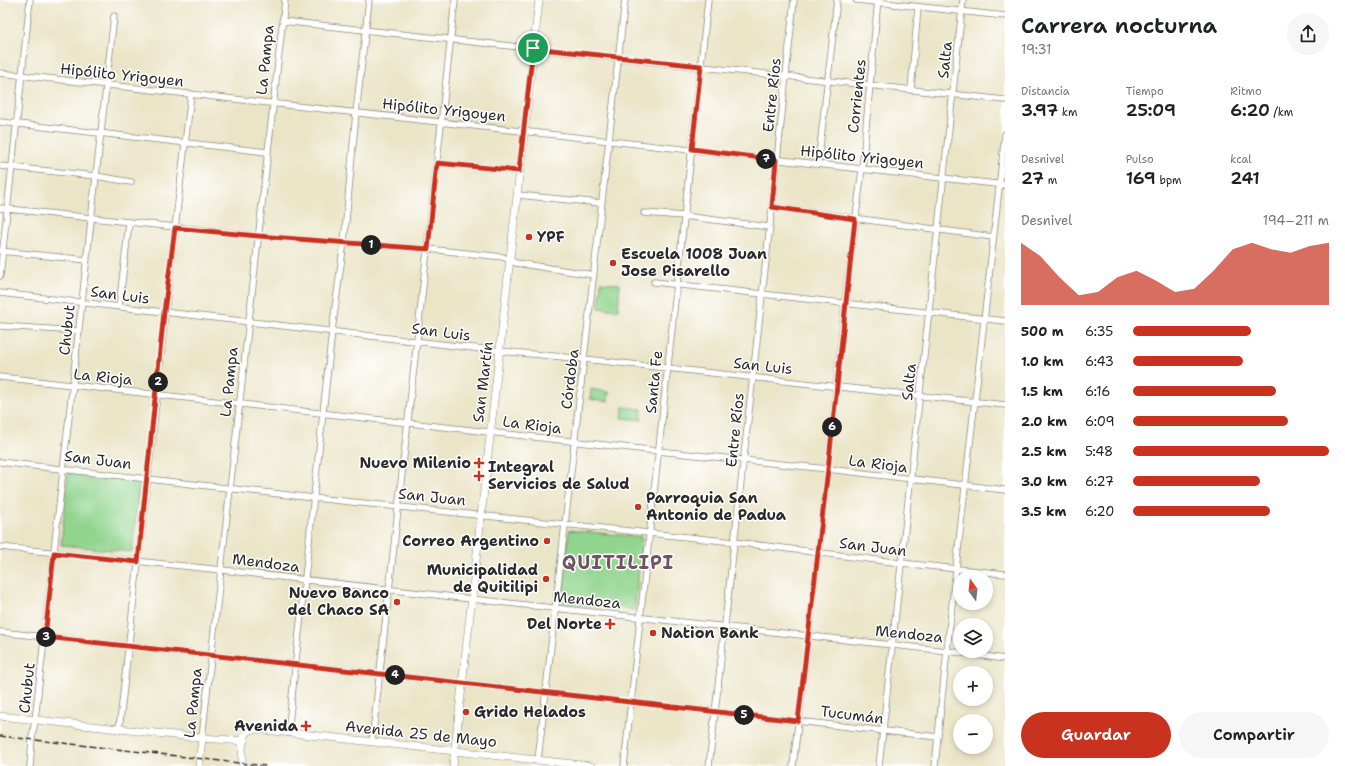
<!DOCTYPE html>
<html lang="es">
<head>
<meta charset="utf-8">
<style>
	:root { --surface:#fff; --page:#f6f6f6; --text:#202124; --muted:#757577; --accent:#c8321e }
	body { margin:0; font-family:"Shantell Sans",sans-serif; background:var(--page); color:var(--text); height:100vh; display:flex; flex-direction:column; font-size:15px; white-space:nowrap }
	* { box-sizing:border-box; margin:0 }
	p { font-size:13px; color:var(--muted) }
	.icon { flex:none; width:22px; height:22px; fill:none; stroke:currentColor; stroke-width:2; stroke-linecap:round; stroke-linejoin:round }
	.map { position:relative; flex:1; overflow:hidden }
	.panel { display:flex; flex-direction:column; background:var(--surface); width:340px }
	.panel>* { flex:none }
	.needle { width:26px; rotate:345deg }
	.fabs { position:absolute; left:953px; top:570px; display:grid; gap:8px }
	.fabs a { display:grid; place-items:center; width:40px; height:40px; border-radius:50%; background:var(--surface); box-shadow:0 2px 6px #0003; font-size:20px }
	.pin { position:absolute; display:grid; place-items:center; width:34px; height:34px; color:#fff; margin:-17px; border:2px solid #fff; border-radius:50%; box-shadow:0 1px 4px #0007 }
	.km { position:absolute; width:20px; height:20px; margin:-10px; border-radius:50%; background:#222; color:#fff; font-size:11px; line-height:20px; text-align:center }
	.round { display:grid; place-items:center; flex:none; width:42px; height:42px; border-radius:21px; background:var(--page) }
	.summary { display:flex; align-items:center; justify-content:space-between; height:68px; padding:0 16px }
	h1 { font-size:22px; font-weight:600; line-height:30px }
	.stats { display:grid; grid-template-columns:repeat(3,1fr); gap:6px; height:68px; padding:4px 16px }
	.stats div { display:grid; align-content:center }
	.stats b { font-size:17px; font-weight:600 }
	.stats small { font-size:11px; font-weight:400 }
	.stats p { font-size:11px }
	.chart { height:112px; padding:8px 16px }
	.chart p { display:flex; justify-content:space-between }
	.chart svg { width:100%; height:72px; margin-top:4px; fill:var(--accent); opacity:.7 }
	.primary-button { display:flex; gap:8px; margin-top:auto; padding:8px 16px }
	.primary-button a { flex:1; height:46px; border-radius:24px; background:var(--accent); color:#fff; font-size:16px; font-weight:600; line-height:46px; text-align:center }
	.primary-button a+a { background:var(--page); color:var(--text) }
	ul { padding:0 16px; list-style:none; font-size:13px }
	li { display:grid; grid-template-columns:64px 48px 1fr; align-items:center; height:30px }
	li i { height:10px; border-radius:5px; background:var(--accent) }
	main { display:flex; flex:1; min-height:0 }
	.map>svg:first-child { display:block }
	.green { fill:#90d48d; stroke:#5e805c }
	.lines { fill:none; stroke-linecap:round; stroke-linejoin:round }
	.minor-casing { stroke:#8b887a; stroke-width:7 }
	.tertiary-casing { stroke:#8b887a; stroke-width:8 }
	.minor { stroke:#fff; stroke-width:5.5 }
	.tertiary { stroke:#fff; stroke-width:7 }
	.rail { stroke:#2b2b2b; stroke-width:1.5; stroke-dasharray:6 3; stroke-linecap:butt }
	.route-casing { stroke:#fff; stroke-width:8 }
	.route { stroke:#c8321e; stroke-width:5 }
	.poi-dot { fill:#c8321e; stroke:#fff; stroke-width:1.5 }
	.labels { text-anchor:middle; dominant-baseline:central; stroke-width:3; stroke-linejoin:round; paint-order:stroke }
	.street-label { font-size:15px; fill:#2b2b2b; stroke:#fff }
	.poi-label { font-size:15px; font-weight:bold; fill:#2b2b2b; stroke:#fff; text-anchor:start }
	.district-label { font-size:19px; font-weight:bold; letter-spacing:1px; fill:#705463; stroke:#fff }
</style>
</head>
<body>
<main>
<div class="map">
<svg width="1005" height="766" viewBox="0 0 1005 766">
	<rect width="100%" height="100%" fill="#fff"/>
	<filter id="ink" filterUnits="userSpaceOnUse"><feTurbulence type="fractalNoise" baseFrequency=".025" numOctaves="2"/><feDisplacementMap in="SourceGraphic" scale="8" xChannelSelector="R" yChannelSelector="G"/><feConvolveMatrix kernelMatrix="1 2 1 2 8 2 1 2 1" color-interpolation-filters="sRGB"/></filter>
	<filter id="wash" filterUnits="userSpaceOnUse"><feTurbulence type="fractalNoise" baseFrequency=".012" numOctaves="4" result="noise"/><feDisplacementMap in="SourceGraphic" scale="16" xChannelSelector="R" yChannelSelector="G"/><feGaussianBlur stdDeviation="0.9" result="paint"/><feColorMatrix in="noise" values="0 0 0 0 0 0 0 0 0 0 0 0 0 0 0 0 0 1.4 0 .05"/><feComposite in="paint" operator="in"/></filter>
	<g filter="url(#wash)">
		<rect width="100%" height="100%" fill="#ebe5c8"/>
		<path class="green" d="M601,282L620,284L618,310L599,308Z
			M591,389L609,392L608,402L590,399Z
			M623,407L642,409L641,420L622,418Z
			M68,473L140,480L132,552L61,545Z
			M569,530L642,537L635,610L562,603Z"/>
	</g>
	<g filter="url(#ink)">
		<g class="lines">
			<g class="minor-casing">
				<path id="minor" d="M856,0L1005,16
					M282,21L1005,100
					M0,73L1005,185
					M911,90L918,7
					M0,122L267,152
					M437,163L519,171
					M818,164L837,0
					M0,166L96,176L131,182
					M517,195L601,203
					M772,207L993,237
					M0,208L258,236L428,249L503,257L516,263L594,275
					M644,213L684,216L769,227
					M0,251L87,260
					M0,276L30,0
					M654,282L1005,321
					M0,293L500,351L584,359L1005,405
					M119,307L129,223
					M0,326L79,331
					M0,377L658,451L828,469L1005,490
					M0,462L314,498L734,542L901,563L1005,574
					M0,547L222,570L471,599L948,651L1005,659
					M0,632L462,683L938,737
					M119,730L157,395L165,312L191,94
					M288,733L332,331L344,242L356,113L369,0
					M202,738L285,0
					M372,742L455,0
					M538,760L625,0
					M30,766L32,739L35,720L114,16
					M624,766L708,0
					M709,766L772,207L794,0
					M793,766L828,469L845,303L862,169L878,0
					M879,766L963,0
					M935,766C956,555 982,345 1005,134"/>
			</g>
			<g class="tertiary-casing">
				<path id="tertiary" d="M0,716L202,738L244,741
					M199,766L202,738
					M242,766C243,753 238,730 256,729L591,766
					M453,766L539,0"/>
			</g>
			<use href="#minor" class="minor"/>
			<use href="#tertiary" class="tertiary"/>
			<path class="rail" d="M0,736L266,766"/>
		</g>
	</g>
	<g class="lines" filter="url(#ink)">
		<g class="route-casing">
			<path id="route" d="M533,48L701,66L692,149L776,160L772,207L855,219L828,469L798,721L462,683L45,637L54,553L138,562L164,312L175,228L258,236L428,249L437,163L519,171Z"/>
		</g>
		<use href="#route" class="route"/>
	</g>
	<g class="poi-dot">
		<circle cx="529" cy="237" r="4"/>
		<circle cx="613" cy="263" r="4"/>
		<path d="M477 457h4v4h4v4h-4v4h-4v-4h-4v-4h4z"/>
		<path d="M477 470h4v4h4v4h-4v4h-4v-4h-4v-4h4z"/>
		<circle cx="638" cy="507" r="4"/>
		<circle cx="547" cy="541" r="4"/>
		<circle cx="546" cy="579" r="4"/>
		<circle cx="397" cy="602" r="4"/>
		<path d="M608 618h4v4h4v4h-4v4h-4v-4h-4v-4h4z"/>
		<circle cx="653" cy="633" r="4"/>
		<circle cx="466" cy="712" r="4"/>
		<path d="M304 720h4v4h4v4h-4v4h-4v-4h-4v-4h4z"/>
	</g>
	<g class="labels">
		<g class="street-label">
			<text transform="translate(265 60) rotate(-84)">La Pampa</text>
			<text transform="translate(945 60) rotate(-84)">Salta</text>
			<text transform="translate(122 75) rotate(6)">Hipólito Yrigoyen</text>
			<text transform="translate(772 95) rotate(-84)">Entre Ríos</text>
			<text transform="translate(857 96) rotate(-84)">Corrientes</text>
			<text transform="translate(444 110) rotate(6)">Hipólito Yrigoyen</text>
			<text transform="translate(862 157) rotate(6)">Hipólito Yrigoyen</text>
			<text transform="translate(120 295) rotate(7)">San Luis</text>
			<text transform="translate(67 330) rotate(-84)">Chubut</text>
			<text transform="translate(441 332) rotate(7)">San Luis</text>
			<text transform="translate(763 366) rotate(6)">San Luis</text>
			<text transform="translate(103 377) rotate(6)">La Rioja</text>
			<text transform="translate(570 379) rotate(-83)">Córdoba</text>
			<text transform="translate(229 382) rotate(-84)">La Pampa</text>
			<text transform="translate(483 382) rotate(-83)">San Martín</text>
			<text transform="translate(654 382) rotate(-84)">Santa Fe</text>
			<text transform="translate(909 382) rotate(-84)">Salta</text>
			<text transform="translate(532 425) rotate(7)">La Rioja</text>
			<text transform="translate(735 430) rotate(-84)">Entre Ríos</text>
			<text transform="translate(98 460) rotate(7)">San Juan</text>
			<text transform="translate(878 464) rotate(7)">La Rioja</text>
			<text transform="translate(432 497) rotate(6)">San Juan</text>
			<text transform="translate(873 547) rotate(7)">San Juan</text>
			<text transform="translate(266 563) rotate(7)">Mendoza</text>
			<text transform="translate(587 600) rotate(6)">Mendoza</text>
			<text transform="translate(909 634) rotate(6)">Mendoza</text>
			<text transform="translate(27 688) rotate(-84)">Chubut</text>
			<text transform="translate(193 703) rotate(-84)">La Pampa</text>
			<text transform="translate(852 715) rotate(7)">Tucumán</text>
			<text transform="translate(421 734) rotate(6)">Avenida 25 de Mayo</text>
		</g>
		<g class="poi-label">
			<text x="537" y="237">YPF</text>
			<text x="621" y="254">Escuela 1008 Juan<tspan x="621" dy="17">Jose Pisarello</tspan></text>
			<text x="471" y="463" text-anchor="end">Nuevo Milenio</text>
			<text x="488" y="467">Integral<tspan x="488" dy="17">Servicios de Salud</tspan></text>
			<text x="646" y="498">Parroquia San<tspan x="646" dy="17">Antonio de Padua</tspan></text>
			<text x="539" y="541" text-anchor="end">Correo Argentino</text>
			<text x="538" y="570" text-anchor="end">Municipalidad<tspan x="538" dy="17">de Quitilipi</tspan></text>
			<text x="389" y="593" text-anchor="end">Nuevo Banco<tspan x="389" dy="17">del Chaco SA</tspan></text>
			<text x="602" y="624" text-anchor="end">Del Norte</text>
			<text x="661" y="633">Nation Bank</text>
			<text x="474" y="712">Grido Helados</text>
			<text x="298" y="726" text-anchor="end">Avenida</text>
		</g>
		<g class="district-label">
			<text x="618" y="562">QUITILIPI</text>
		</g>
	</g>
</svg>
<div class="fabs">
<a><svg class="needle" viewBox="-14 -14 28 28"><path d="M0-13l5 13h-10z" fill="#e53935"/><path d="M0 13l5-13h-10z" fill="#757577"/></svg></a>
<a><svg class="icon" aria-label="layers" viewBox="0 0 24 24"><path d="M12 4l9 5-9 5-9-5zM3 14l9 5 9-5"/></svg></a>
<a>+</a>
<a>−</a>
</div>
<div class="pin" style="left:533px;top:48px;background:#1e9e55"><svg class="icon" aria-label="arrive" viewBox="0 0 24 24"><path d="M6 21V4h12l-3 4 3 4H6"/></svg></div>
<b class="km" style="left:371px;top:245px">1</b>
<b class="km" style="left:158px;top:382px">2</b>
<b class="km" style="left:46px;top:637px">3</b>
<b class="km" style="left:395px;top:675px">4</b>
<b class="km" style="left:744px;top:715px">5</b>
<b class="km" style="left:832px;top:427px">6</b>
<b class="km" style="left:766px;top:159px">7</b>
</div>
<section class="panel">
<div class="summary"><div><h1>Carrera nocturna</h1><p>19:31</p></div><a class="round"><svg class="icon" aria-label="share" viewBox="0 0 24 24"><path d="M12 15V3M7 8l5-5 5 5M5 13v7h14v-7"/></svg></a></div>
<div class="stats">
<div><p>Distancia</p><b>3.97<small> km</small></b></div>
<div><p>Tiempo</p><b>25:09</b></div>
<div><p>Ritmo</p><b>6:20<small> /km</small></b></div>
</div>
<div class="stats">
<div><p>Desnivel</p><b>27<small> m</small></b></div>
<div><p>Pulso</p><b>169<small> bpm</small></b></div>
<div><p>kcal</p><b>241</b></div>
</div>
<div class="chart"><p><span>Desnivel</span>194–211 m</p>
<svg viewBox="0 0 160 44" preserveAspectRatio="none"><path d="M0 44V6L10 14L20 27L30 38L40 36L50 27L60 23L70 29L80 36L90 34L100 23L110 10L120 6L130 10L140 12L150 8L160 6V44z"/></svg>
</div>
<ul>
<li><b>500 m</b>6:35<i style="width:60%"></i></li>
<li><b>1.0 km</b>6:43<i style="width:56%"></i></li>
<li><b>1.5 km</b>6:16<i style="width:73%"></i></li>
<li><b>2.0 km</b>6:09<i style="width:79%"></i></li>
<li><b>2.5 km</b>5:48<i style="width:100%"></i></li>
<li><b>3.0 km</b>6:27<i style="width:65%"></i></li>
<li><b>3.5 km</b>6:20<i style="width:70%"></i></li>
</ul>
<div class="primary-button"><a>Guardar</a><a>Compartir</a></div>
</section>
</main>
</body>
</html>
